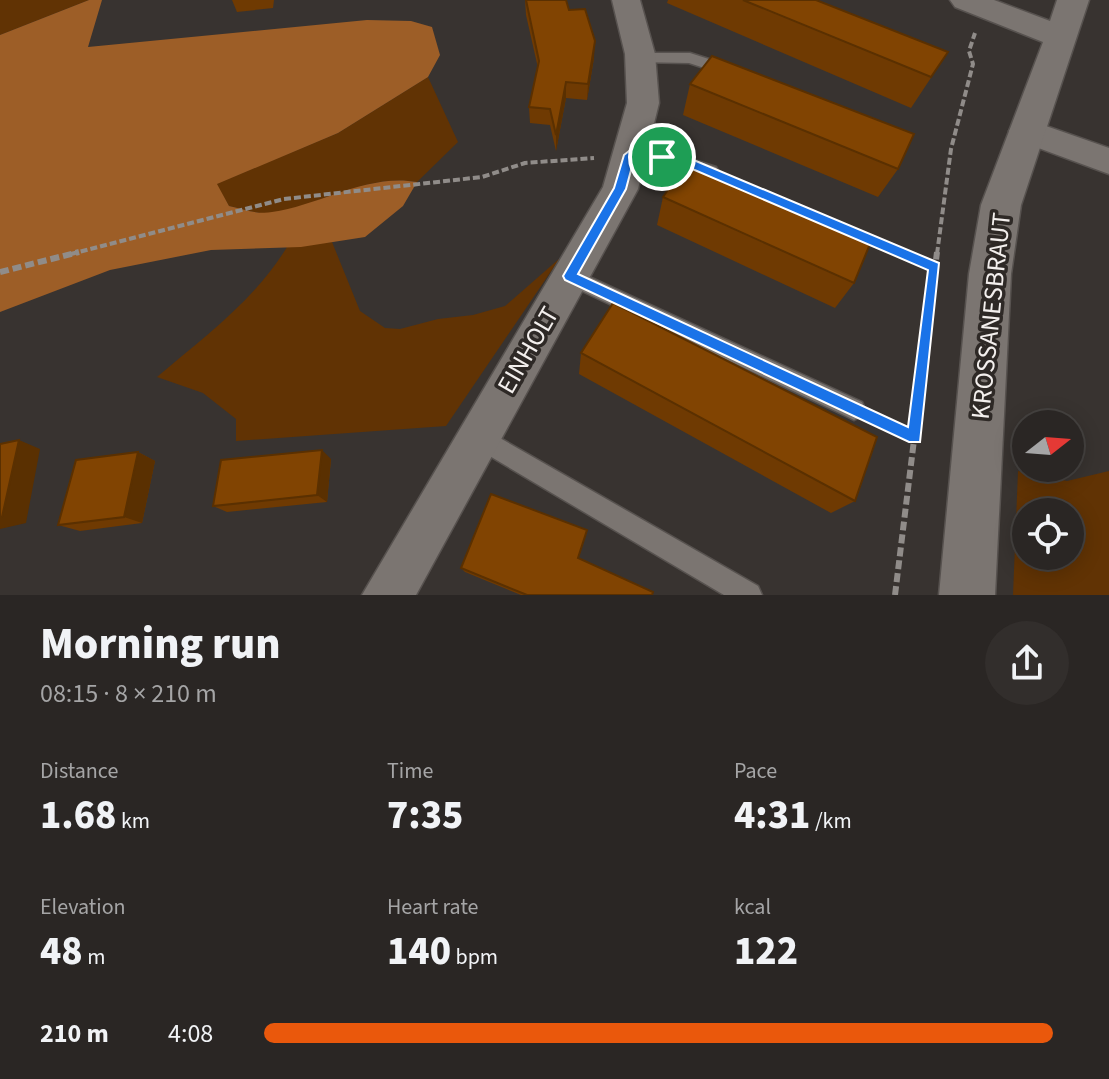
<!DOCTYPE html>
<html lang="en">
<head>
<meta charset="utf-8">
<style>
	:root { --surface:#2a2624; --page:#322e2c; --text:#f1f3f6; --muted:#a5a5a6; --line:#464341; --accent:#ea580c }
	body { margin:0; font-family:"Source Sans 3",sans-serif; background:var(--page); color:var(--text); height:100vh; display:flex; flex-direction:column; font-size:30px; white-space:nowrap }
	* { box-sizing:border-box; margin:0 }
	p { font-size:26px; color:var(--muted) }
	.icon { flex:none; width:44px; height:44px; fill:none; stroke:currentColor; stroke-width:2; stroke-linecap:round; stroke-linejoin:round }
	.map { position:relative; height:595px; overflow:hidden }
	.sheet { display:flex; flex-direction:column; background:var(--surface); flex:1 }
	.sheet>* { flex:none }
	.needle { width:52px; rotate:73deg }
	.controls { position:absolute; left:1012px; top:410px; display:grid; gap:16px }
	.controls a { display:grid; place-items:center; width:72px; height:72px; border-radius:50%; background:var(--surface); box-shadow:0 4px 20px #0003,0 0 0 2px var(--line); font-size:40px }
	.pin { position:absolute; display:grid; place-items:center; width:68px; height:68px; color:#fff; margin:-34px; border:4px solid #fff; border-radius:50%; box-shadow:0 2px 8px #0007 }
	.round { display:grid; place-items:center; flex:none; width:84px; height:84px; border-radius:42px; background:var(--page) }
	.headline { display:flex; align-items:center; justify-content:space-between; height:136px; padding:0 40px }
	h1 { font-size:44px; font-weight:800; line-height:60px }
	.stats { display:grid; grid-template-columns:repeat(3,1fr); gap:12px; height:136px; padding:8px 40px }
	.stats div { display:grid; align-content:center }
	.stats b { font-size:40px; font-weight:800 }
	.stats small { font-size:22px; font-weight:400 }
	.stats p { font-size:22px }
	ul { padding:0 40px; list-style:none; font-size:26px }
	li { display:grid; grid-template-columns:128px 96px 1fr; align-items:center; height:60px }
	li i { height:20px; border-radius:10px; background:var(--accent) }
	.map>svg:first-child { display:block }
	.green { fill:#613304; fill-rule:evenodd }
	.forest { fill:#9d5e27 }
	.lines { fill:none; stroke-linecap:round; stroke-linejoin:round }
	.lane-casing { stroke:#57524f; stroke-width:3 }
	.street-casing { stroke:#57524f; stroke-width:3 }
	.secondary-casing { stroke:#57524f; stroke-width:3 }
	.path-far1 { stroke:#908c89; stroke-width:4; stroke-dasharray:7 3; stroke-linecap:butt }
	.path { stroke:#908c89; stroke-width:6; stroke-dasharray:9 4; stroke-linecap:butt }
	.lane { fill:#7b7571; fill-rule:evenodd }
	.street { fill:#7b7571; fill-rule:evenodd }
	.secondary { fill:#7b7571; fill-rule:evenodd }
	.wall { fill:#6f3a02 }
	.shaded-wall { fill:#5a3001 }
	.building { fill:#814402; stroke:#5a3001; stroke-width:2 }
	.route { fill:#1a73e8; stroke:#fff; stroke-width:2; fill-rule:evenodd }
	.labels { text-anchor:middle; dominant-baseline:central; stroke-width:7; stroke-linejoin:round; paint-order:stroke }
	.street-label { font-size:26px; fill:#f3efed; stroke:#2e2926 }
</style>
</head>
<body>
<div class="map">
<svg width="1109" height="595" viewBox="0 0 1109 595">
	<rect width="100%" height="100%" fill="#383330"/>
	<path class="green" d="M0,0H89L0,35Z
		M428,77L458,142L417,182C368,173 320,205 272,213C259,215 242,209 229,206L216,184L338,133Z
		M332,242L360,311L385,328L400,329L438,319L473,315L505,306L560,258L446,426L236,441V419L203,393L157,377C203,338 255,300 287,247Z
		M1018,471L1067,481L1109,471V595H1013ZM1026,512H1070V556H1026Z"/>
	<path class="forest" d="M89,0H102L88,47L367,20L411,21L432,27L440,55L428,77L338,133L217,184L229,206C242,209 259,215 272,212C320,205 368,173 417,182L403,206L365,237L301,247L211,250L110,270L0,312V35Z"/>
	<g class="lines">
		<g class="lane-casing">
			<path id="lane" d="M640,53H690L737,68L740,72L732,77L689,63L635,62V54Z
				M629,149L675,154L716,167L719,172L710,179L674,166L623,159L620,155Z
				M570,268L862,402L865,409L862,416L854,420L846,416L563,282L560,276L563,270Z
				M479,426L758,586L762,595H724L471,445L468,437L471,429Z"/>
		</g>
		<g class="street-casing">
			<path id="street" d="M612,0H640L655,54L659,103L638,189L416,595H362L603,187L627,103L625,54Z
				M1026,119L1109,148V174L1014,139L1009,131L1014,123Z"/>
		</g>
		<g class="secondary-casing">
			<path id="secondary" d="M950,0H994L1050,21L1057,0H1089L1021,205L1011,274L995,595H939L969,274L981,205L1043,42L955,7Z"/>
		</g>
		<path class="path-far1" d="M869,239L903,254
			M71,254L284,199L482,177L525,163L594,158
			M937,254L951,149L973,64L969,51L975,33"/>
		<path class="path" d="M898,252L934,267
			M0,272L79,252
			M877,419L914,437
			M895,595L937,252"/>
		<use href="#lane" class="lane"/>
		<use href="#street" class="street"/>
		<use href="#secondary" class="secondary"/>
	</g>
	<path class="wall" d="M232,0H274L273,8L237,12Z
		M525,0L569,10L594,58L587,100L566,98L556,151L550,125L530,123L529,107L538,68L526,15Z
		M668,0H816L948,52L911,108L667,3Z
		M690,84L898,169L878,197L683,115Z
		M663,197L854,283L835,308L657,225Z
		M581,353L855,501L831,513L579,374Z
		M138,452L155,461L142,523L80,531L58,525Z
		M331,459L327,502L227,512L213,506Z
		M578,559L652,595H521L465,572L461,568Z"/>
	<path class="shaded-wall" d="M595,41L594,58L587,100L588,84Z
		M566,82V98L556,151V135Z
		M19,440L40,449L26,523L0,529V517Z
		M322,450L331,459L327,502L317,495Z
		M138,452L155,461L142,523L124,517Z"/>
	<path class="building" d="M526,0H566L569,10L585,9L595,41L588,84L566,82L556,135L550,109L529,107L539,61Z
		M743,0H816L948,52L931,77Z
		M712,56L914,134L898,169L690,84Z
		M688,161L872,239L854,283L663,197Z
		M613,303L877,437L855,501L581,353Z
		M19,440L2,517H0V444Z
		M322,450L317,495L213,506L221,460Z
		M138,452L124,517L58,525L76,460Z
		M491,494L587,530L578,558L653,592L652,595H527L461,568Z"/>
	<path class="route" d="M629,151L696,161L939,263L920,442H909L565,280L563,276L614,188L624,155ZM634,159L690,168L928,270L908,427L578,274L626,189Z"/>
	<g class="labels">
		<g class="street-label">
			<text transform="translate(991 316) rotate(-84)">KROSSANESBRAUT</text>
			<text transform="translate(528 350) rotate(-60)">EINHOLT</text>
		</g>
	</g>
</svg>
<div class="controls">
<a><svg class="needle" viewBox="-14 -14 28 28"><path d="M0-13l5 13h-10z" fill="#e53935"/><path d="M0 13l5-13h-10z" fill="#a5a5a6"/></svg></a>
<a><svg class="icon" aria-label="locate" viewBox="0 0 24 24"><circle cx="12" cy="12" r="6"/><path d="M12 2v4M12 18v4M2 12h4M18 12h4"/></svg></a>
</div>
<div class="pin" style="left:662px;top:157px;background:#1e9e55"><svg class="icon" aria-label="arrive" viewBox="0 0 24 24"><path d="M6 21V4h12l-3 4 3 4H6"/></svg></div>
</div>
<section class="sheet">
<div class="headline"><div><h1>Morning run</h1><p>08:15 · 8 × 210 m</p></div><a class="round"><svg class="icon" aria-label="share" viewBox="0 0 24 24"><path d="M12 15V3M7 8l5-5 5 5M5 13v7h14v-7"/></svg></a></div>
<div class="stats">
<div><p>Distance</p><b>1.68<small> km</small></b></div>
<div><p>Time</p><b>7:35</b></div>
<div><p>Pace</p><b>4:31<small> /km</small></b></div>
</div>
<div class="stats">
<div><p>Elevation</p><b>48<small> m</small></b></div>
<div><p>Heart rate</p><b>140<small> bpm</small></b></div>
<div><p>kcal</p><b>122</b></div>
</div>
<ul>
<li><b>210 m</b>4:08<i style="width:98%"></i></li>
</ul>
</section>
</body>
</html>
